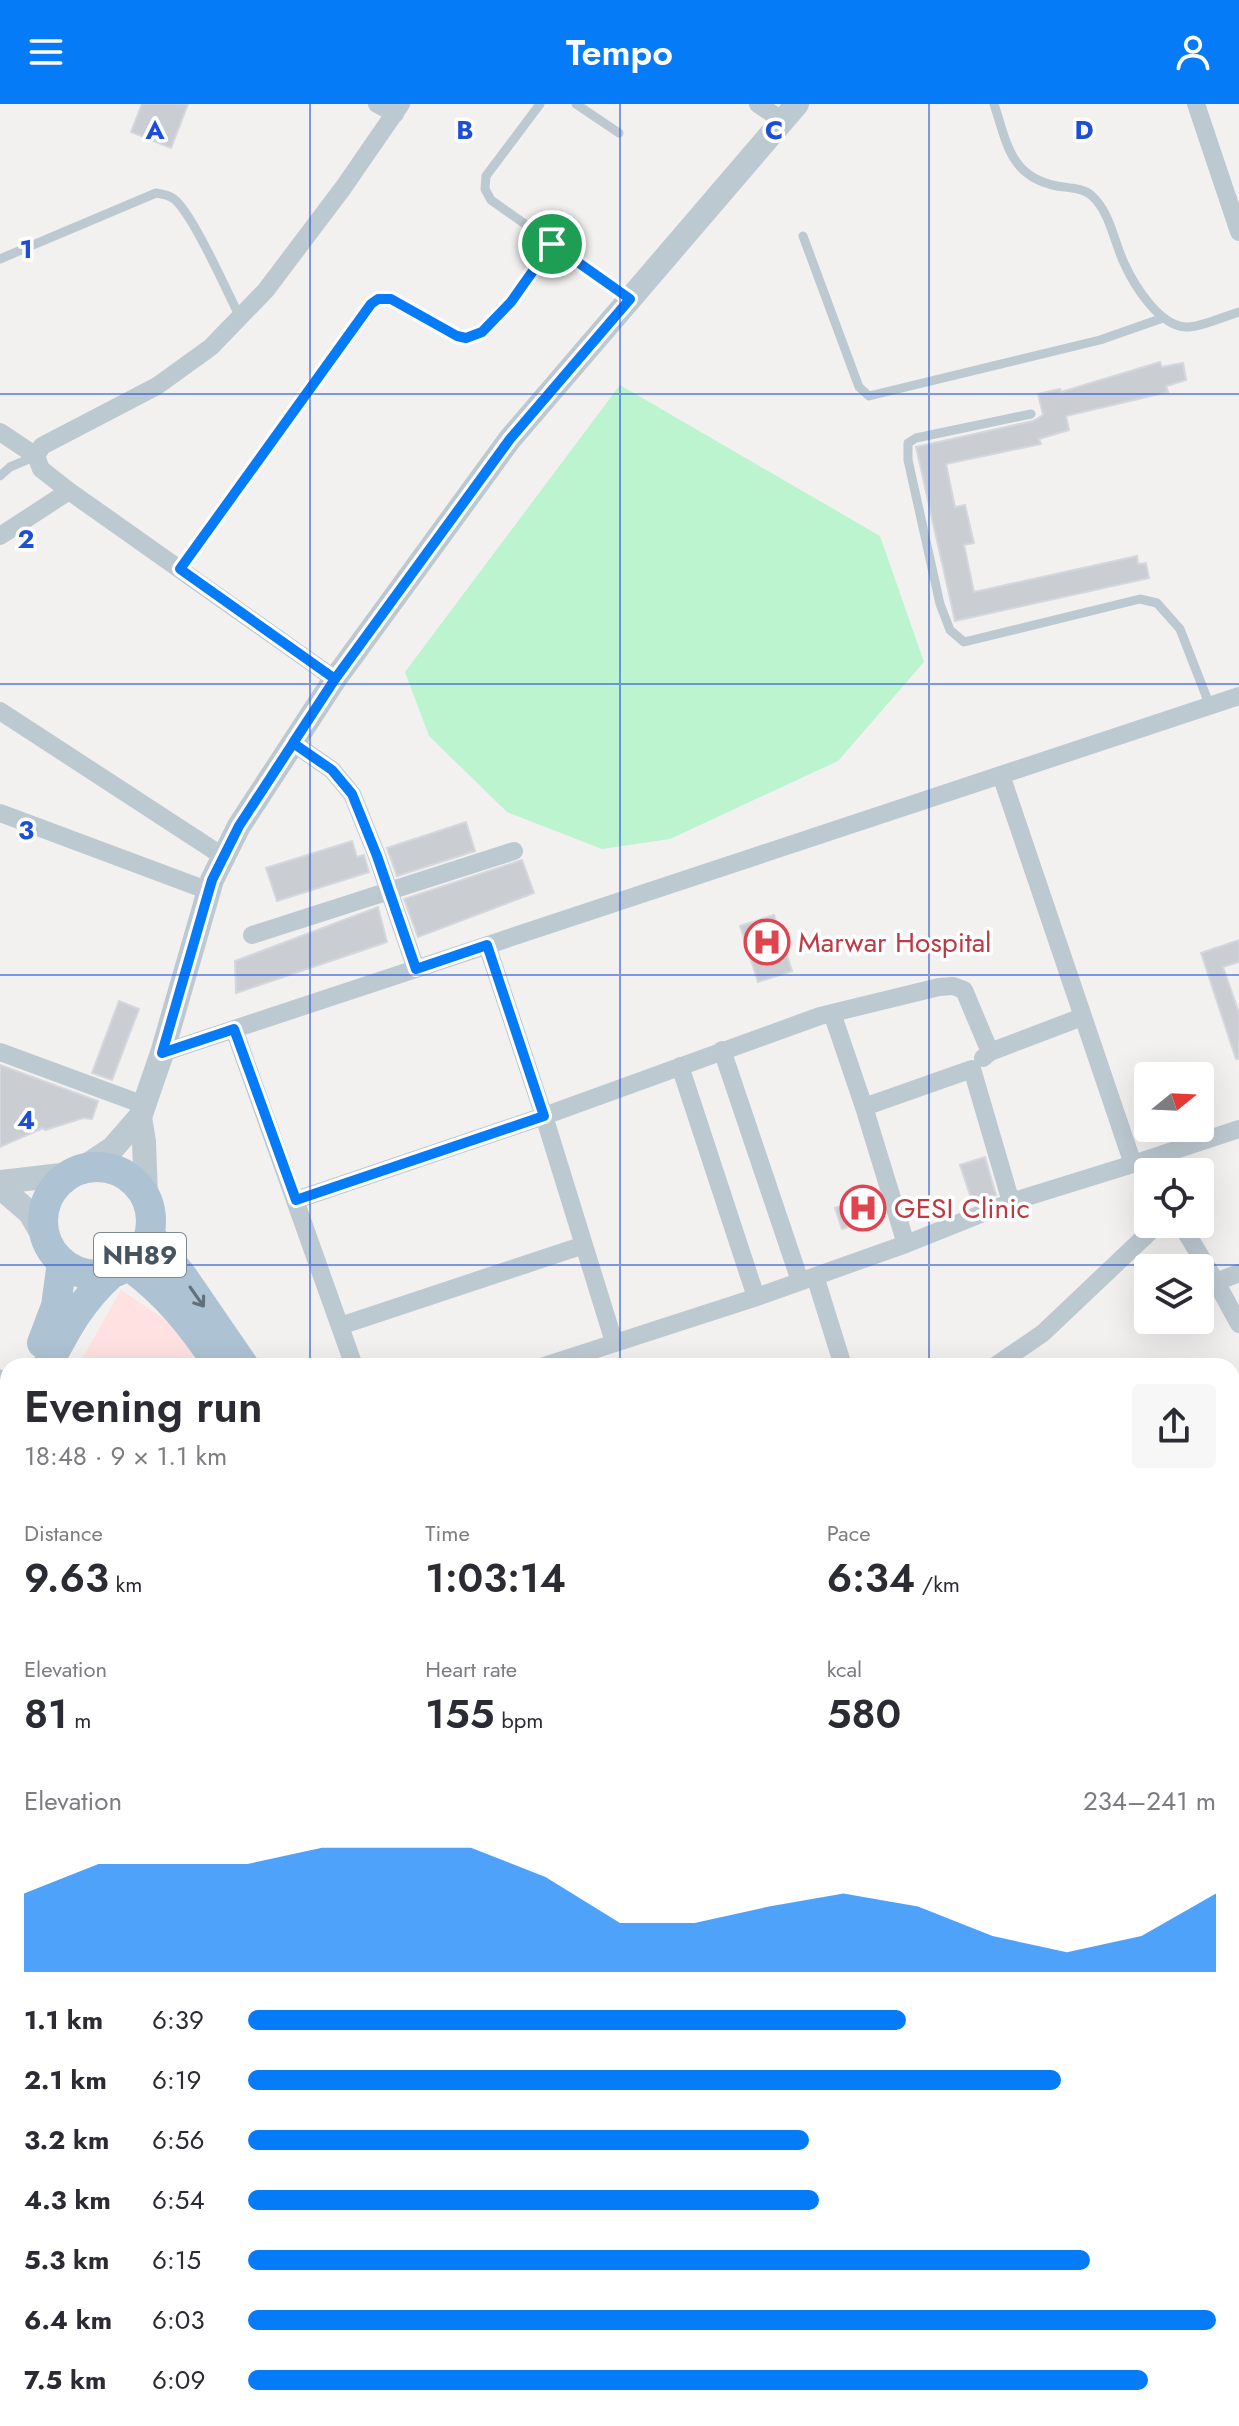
<!DOCTYPE html>
<html lang="en">
<head>
<meta charset="utf-8">
<style>
	:root { --surface:#fff; --page:#f7f7f7; --text:#2b2b33; --muted:#7c7c81; --accent:#067bf8 }
	body { margin:0; font-family:Jost,sans-serif; background:var(--page); color:var(--text); height:100vh; display:flex; flex-direction:column; font-size:30px; white-space:nowrap }
	* { box-sizing:border-box; margin:0 }
	p { font-size:26px; color:var(--muted) }
	.icon { flex:none; width:44px; height:44px; fill:none; stroke:currentColor; stroke-width:2; stroke-linecap:round; stroke-linejoin:round }
	.map { position:relative; flex:1; overflow:hidden }
	.panel { position:absolute; left:0px; top:1254px; width:1240px; height:1068px; display:flex; flex-direction:column; background:var(--surface); border-radius:24px 24px 0 0; box-shadow:0 8px 32px #0002 }
	.panel>* { flex:none }
	.needle { width:52px; rotate:72deg }
	.controls { position:absolute; left:1134px; top:958px; display:grid; gap:16px }
	.controls a { display:grid; place-items:center; width:80px; height:80px; border-radius:8px; background:var(--surface); box-shadow:0 8px 32px #0002; font-size:40px }
	.pin { position:absolute; display:grid; place-items:center; width:68px; height:68px; color:#fff; margin:-34px; border:4px solid #fff; border-radius:50%; box-shadow:0 2px 8px #0007 }
	.round { display:grid; place-items:center; flex:none; width:84px; height:84px; border-radius:8px; background:var(--page) }
	.summary { display:flex; align-items:center; justify-content:space-between; height:136px; padding:0 24px }
	h1 { font-size:44px; font-weight:600; line-height:60px }
	.figures { display:grid; grid-template-columns:repeat(3,1fr); gap:12px; height:136px; padding:8px 24px }
	.figures div { display:grid; align-content:center }
	.figures b { font-size:40px; font-weight:600 }
	.figures small { font-size:22px; font-weight:400 }
	.figures p { font-size:22px }
	.chart { height:224px; padding:16px 24px }
	.chart p { display:flex; justify-content:space-between }
	.chart svg { width:100%; height:144px; margin-top:8px; fill:var(--accent); opacity:.7 }
	ul { padding:0 24px; list-style:none; font-size:26px }
	li { display:grid; grid-template-columns:128px 96px 1fr; align-items:center; height:60px }
	li i { height:20px; border-radius:10px; background:var(--accent) }
	header { display:flex; justify-content:space-between; align-items:center; height:104px; padding:0 24px; background:var(--accent); color:#fff; font-size:36px; font-weight:600 }
	.map>svg:first-child { display:block }
	.medical { fill:#fee1e0 }
	.green { fill:#bbf4ce }
	.building { fill:#caced3; stroke:#d4d7dd; stroke-width:2 }
	.lines { fill:none; stroke-linecap:round; stroke-linejoin:round }
	.service { stroke:#bdc9d1; stroke-width:9 }
	.minor { stroke:#bdc9d1; stroke-width:18 }
	.tertiary { stroke:#bdc9d1; stroke-width:24 }
	.primary { stroke:#adc2d2; stroke-width:30 }
	.oneway { stroke:#60707c }
	.route-casing { stroke:#fff; stroke-width:16 }
	.route { stroke:#067bf8; stroke-width:10 }
	.grid { fill:none; stroke:#1d4ed8; stroke-width:2; stroke-opacity:0.55 }
	.labels { text-anchor:middle; dominant-baseline:central; stroke-width:7; stroke-linejoin:round; paint-order:stroke }
	.shield { fill:#fff; stroke:#7e8890; stroke-width:2 }
	.shield-label { font-size:26px; font-weight:bold; fill:#465560 }
	.health-label { font-size:28px; fill:#be3a42; stroke:#fff; text-anchor:start }
	.grid-label { font-size:26px; text-anchor:middle; font-weight:bold; fill:#1d4ed8; stroke:#fff; stroke-width:7; stroke-linejoin:round; paint-order:stroke }
</style>
</head>
<body>
<header><svg class="icon" aria-label="menu" viewBox="0 0 24 24"><path d="M4 6h16M4 12h16M4 18h16"/></svg>Tempo<svg class="icon" aria-label="person" viewBox="0 0 24 24"><circle cx="12" cy="8" r="4"/><path d="M4 21q1-7 8-7t8 7"/></svg></header>
<div class="map">
<svg width="1239" height="2322" viewBox="0 0 1239 2322">
	<rect width="100%" height="100%" fill="#f3f0f0"/>
	<path class="medical" d="M121,1186L176,1223L199,1262H78Z
		M8,1388V2314H837L842,2322H0V1403Z"/>
	<path class="green" d="M620,281L880,432L924,558L838,657L670,735L602,745L507,708L429,632L405,568Z"/>
	<path class="building" d="M142,0H188L171,44L131,28Z
		M1160,258L1162,263L1183,259L1186,276L1166,282L1168,288L1066,312L1069,326L1039,335L1041,340L946,360L955,403L965,401L974,439L964,441L974,488L1137,452L1138,460L1146,459L1149,474L955,517L916,343L1033,317L1043,311L1038,290L1060,285L1061,288Z
		M466,718L475,747L397,772L387,744Z
		M352,737L357,753L364,751L369,768L277,797L266,764Z
		M522,756L534,789L418,833L404,795Z
		M378,803L387,838L236,889L235,857Z
		M774,811L792,867L758,878L740,822Z
		M1239,836V858L1223,863L1239,909V955H1236L1201,849Z
		M119,897L139,905L112,976L92,969Z
		M0,961L98,997L92,1015L83,1014L45,1026L43,1024L0,1043Z
		M985,1053L996,1091L973,1100L960,1061Z
		M875,1091L880,1107L854,1115L856,1121L842,1125L835,1104Z"/>
	<g class="lines">
		<path class="service" d="M540,0L486,72L485,85L491,96L628,193
			M576,0L619,29
			M994,0C1007,39 1010,73 1057,82C1069,84 1084,84 1092,92C1110,108 1114,138 1124,159C1134,181 1159,222 1186,223C1199,224 1225,212 1239,208
			M803,132L859,283L869,292L1100,236L1163,214
			M0,155L156,89C163,90 169,91 174,95C193,110 227,188 240,213
			M1031,310L916,334L908,339V356L940,500L950,526L964,538L1140,495L1157,499L1180,525L1210,602
			M0,372L10,363L36,352
			M180,465L371,200L378,195H391L457,232L466,234L482,228L511,198L552,140
			M0,1270L8,1272
			M1232,1789L1239,1786
			M0,1981L8,1994
			M209,2314L214,2322
			M407,2314L412,2322
			M760,2314L770,2322
			M773,2314L778,2322
			M0,2322L12,2314
			M700,2322L709,2314"/>
		<path class="minor" d="M377,0L395,10
			M758,0L783,17
			M1196,0L1239,128
			M0,328L36,352
			M0,432L69,387
			M335,575L69,387L41,365L36,352L42,342L157,282L211,243L266,186L343,84L401,0
			M0,607L224,753
			M293,639L332,666L352,690L377,752L416,865
			M1001,671L1133,1060L1239,1025
			M0,709L209,787
			M252,831L514,747
			M487,841L544,1012L614,1238
			M832,909L864,1003L906,1140
			M234,925L354,1262
			M722,946L800,1177
			M0,948L144,1001
			M162,949L1239,592
			M983,954L990,948L1082,913
			M680,962L756,1193
			M864,1003L972,965L1011,1098
			M296,1096L544,1012L820,912L939,883L953,882L964,886L990,948
			M1181,1120L1216,1178L1239,1169
			M815,1172L843,1262
			M1216,1178L1239,1220
			M340,1222L584,1141
			M544,1262L751,1195L906,1140L1011,1098L1133,1060
			M995,1262L1043,1229L1158,1120
			M1232,1391L1239,1390
			M1232,1479L1239,1477
			M1232,1702L1239,1700
			M1232,1960L1239,1954
			M1232,2067L1239,2071"/>
		<path class="tertiary" d="M140,1013L144,1038L146,1092
			M83,1064L113,1044L140,1013L162,949L212,776L239,722L335,575L510,335L797,0
			M0,1078L70,1070
			M0,1083L30,1109L49,1142"/>
		<path class="primary" d="M43 1117a54 54 0 1 1 108 0a54 54 0 1 1-108 0Z
			M150,1131L183,1173L244,1262
			M129,1162C168,1191 192,1221 219,1262
			M42,1239L56,1202L62,1158
			M47,1262C66,1226 80,1198 111,1170
			M0,1317L8,1302
			M0,1354L8,1338
			M877,2314L882,2322
			M905,2314L910,2322"/>
	</g>
	<defs><path id="oneway-shaft" d="M-6 0H5M1.5-3L5.5 0L1.5 3" fill="none" stroke-width="1.6" stroke-linecap="round" stroke-linejoin="round" transform="scale(2)"/></defs>
	<use class="oneway" href="#oneway-shaft" transform="translate(197 1193) rotate(55)"/>
	<g class="lines">
		<g class="route-casing">
			<path id="route" d="M552,140L630,195L510,335L335,575L239,722L212,776L162,949L234,925L296,1096L544,1012L487,841L416,865L377,752L352,690L332,666L293,639L335,575L180,465L371,200L378,195H391L457,232L466,234L482,228L511,198L552,140"/>
		</g>
		<use href="#route" class="route"/>
	</g>
	<path class="grid" d="M310,0V1262M620,0V1262M929,0V1262M0,290H1239M0,580H1239M0,871H1239M0,1161H1239M0,1451H8M1232,1451H1239M0,1742H8M1232,1742H1239M0,2032H8M1232,2032H1239M310,2314V2322M620,2314V2322M929,2314V2322"/>
	<defs>
		<g id="hospital-ring" transform="scale(2.3)"><circle r="9.5" fill="#fff" stroke="#e0444e" stroke-width="1.5"/><path d="M-5-5h3v3.5h4V-5h3V5h-3V1.5h-4V5h-3Z" fill="#e0444e"/></g>
	</defs>
	<g fill-rule="evenodd">
		<use href="#hospital-ring" x="767" y="838"/>
		<use href="#hospital-ring" x="863" y="1104"/>
	</g>
	<g class="labels">
		<rect class="shield" x="94" y="1129" width="92" height="44" rx="6"/>
		<g class="shield-label">
			<text x="140" y="1151">NH89</text>
		</g>
		<g class="health-label">
			<text x="798" y="838">Marwar Hospital</text>
			<text x="894" y="1104">GESI Clinic</text>
		</g>
	</g>
	<g class="grid-label">
		<text x="155" y="35">A</text>
		<text x="465" y="35">B</text>
		<text x="774" y="35">C</text>
		<text x="1084" y="35">D</text>
		<text x="26" y="154">1</text>
		<text x="26" y="444">2</text>
		<text x="26" y="735">3</text>
		<text x="26" y="1025">4</text>
	</g>
</svg>
<div class="controls">
<a><svg class="needle" viewBox="-14 -14 28 28"><path d="M0-13l5 13h-10z" fill="#e53935"/><path d="M0 13l5-13h-10z" fill="#7c7c81"/></svg></a>
<a><svg class="icon" aria-label="locate" viewBox="0 0 24 24"><circle cx="12" cy="12" r="6"/><path d="M12 2v4M12 18v4M2 12h4M18 12h4"/></svg></a>
<a><svg class="icon" aria-label="layers" viewBox="0 0 24 24"><path d="M12 4l9 5-9 5-9-5zM3 14l9 5 9-5"/></svg></a>
</div>
<div class="pin" style="left:552px;top:140px;background:#1e9e55"><svg class="icon" aria-label="arrive" viewBox="0 0 24 24"><path d="M6 21V4h12l-3 4 3 4H6"/></svg></div>
<section class="panel">
<div class="summary"><div><h1>Evening run</h1><p>18:48 · 9 × 1.1 km</p></div><a class="round"><svg class="icon" aria-label="share" viewBox="0 0 24 24"><path d="M12 15V3M7 8l5-5 5 5M5 13v7h14v-7"/></svg></a></div>
<div class="figures">
<div><p>Distance</p><b>9.63<small> km</small></b></div>
<div><p>Time</p><b>1:03:14</b></div>
<div><p>Pace</p><b>6:34<small> /km</small></b></div>
</div>
<div class="figures">
<div><p>Elevation</p><b>81<small> m</small></b></div>
<div><p>Heart rate</p><b>155<small> bpm</small></b></div>
<div><p>kcal</p><b>580</b></div>
</div>
<div class="chart"><p><span>Elevation</span>234–241 m</p>
<svg viewBox="0 0 160 44" preserveAspectRatio="none"><path d="M0 44V20L10 11L20 11L30 11L40 6L50 6L60 6L70 15L80 29L90 29L100 24L110 20L120 24L130 33L140 38L150 33L160 20V44z"/></svg>
</div>
<ul>
<li><b>1.1 km</b>6:39<i style="width:68%"></i></li>
<li><b>2.1 km</b>6:19<i style="width:84%"></i></li>
<li><b>3.2 km</b>6:56<i style="width:58%"></i></li>
<li><b>4.3 km</b>6:54<i style="width:59%"></i></li>
<li><b>5.3 km</b>6:15<i style="width:87%"></i></li>
<li><b>6.4 km</b>6:03<i style="width:100%"></i></li>
<li><b>7.5 km</b>6:09<i style="width:93%"></i></li>
</ul>
</section>
</div>
</body>
</html>
